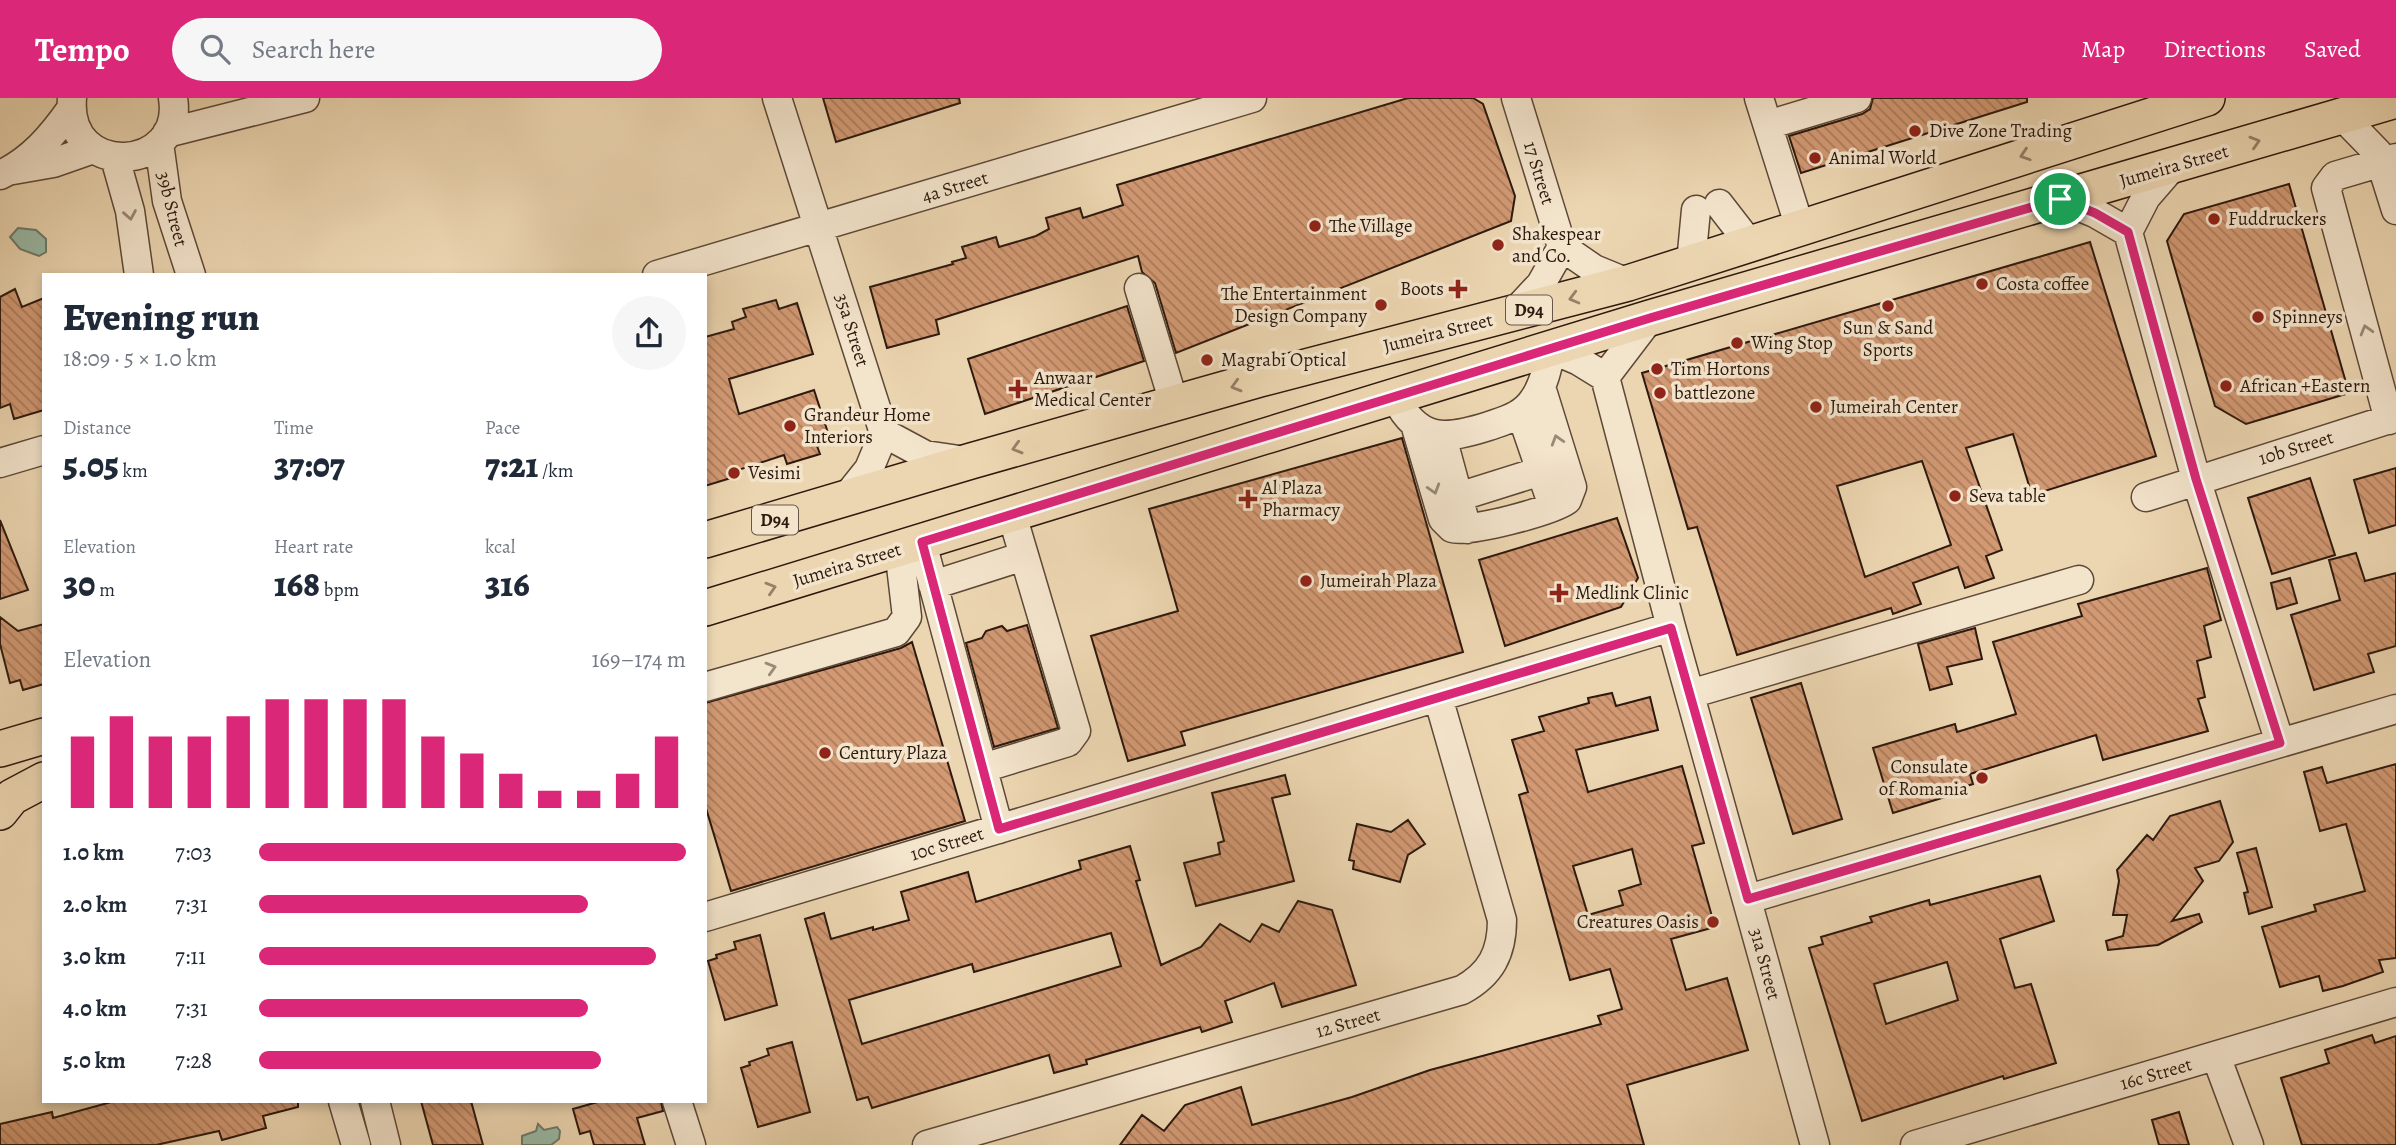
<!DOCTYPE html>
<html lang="en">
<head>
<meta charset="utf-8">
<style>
	:root { --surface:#fff; --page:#f6f6f7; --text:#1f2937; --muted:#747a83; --accent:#db2777 }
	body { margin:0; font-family:Alegreya,serif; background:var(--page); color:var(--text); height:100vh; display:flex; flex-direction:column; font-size:26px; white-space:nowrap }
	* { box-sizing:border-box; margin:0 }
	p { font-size:23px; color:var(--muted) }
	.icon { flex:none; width:38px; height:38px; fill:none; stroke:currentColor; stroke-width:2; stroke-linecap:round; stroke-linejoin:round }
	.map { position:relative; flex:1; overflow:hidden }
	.details { position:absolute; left:42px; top:175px; width:665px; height:830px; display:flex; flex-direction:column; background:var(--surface); border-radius:0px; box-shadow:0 4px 10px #0003 }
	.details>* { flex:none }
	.pin { position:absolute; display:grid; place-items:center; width:60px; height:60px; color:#fff; margin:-30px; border:4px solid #fff; border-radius:50%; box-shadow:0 2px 7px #0007 }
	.round { display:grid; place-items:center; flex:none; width:74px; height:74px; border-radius:37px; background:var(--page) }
	.headline { display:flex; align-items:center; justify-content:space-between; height:119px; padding:0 21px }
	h1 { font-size:38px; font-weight:800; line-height:52px }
	.stats { display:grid; grid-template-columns:repeat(3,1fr); gap:10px; height:119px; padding:7px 21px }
	.stats div { display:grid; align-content:center }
	.stats b { font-size:35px; font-weight:800 }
	.stats small { font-size:19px; font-weight:400 }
	.stats p { font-size:19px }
	.chart { height:196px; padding:14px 21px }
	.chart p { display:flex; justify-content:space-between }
	.chart svg { width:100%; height:126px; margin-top:7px; stroke:var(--accent); stroke-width:6 }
	ul { padding:0 21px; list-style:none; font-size:23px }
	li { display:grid; grid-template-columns:112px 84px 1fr; align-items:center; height:52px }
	li i { height:18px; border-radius:9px; background:var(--accent) }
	header { display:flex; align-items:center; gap:42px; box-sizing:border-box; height:98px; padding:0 35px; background:var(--accent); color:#fff }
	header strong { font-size:33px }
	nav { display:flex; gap:38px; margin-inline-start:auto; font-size:24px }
	.search { width:490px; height:63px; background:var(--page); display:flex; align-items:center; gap:18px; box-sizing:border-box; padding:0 24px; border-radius:38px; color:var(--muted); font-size:26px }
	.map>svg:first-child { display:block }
	.water { fill:#99baa7; stroke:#6e7a6a; stroke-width:2 }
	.building { fill:url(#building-back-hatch); stroke:#2d190e; stroke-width:2; fill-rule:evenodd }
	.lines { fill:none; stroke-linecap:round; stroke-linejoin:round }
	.minor-casing { stroke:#5d4837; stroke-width:31 }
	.major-casing { stroke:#2d190e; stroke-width:38 }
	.minor { stroke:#f3e4cc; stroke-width:28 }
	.major { stroke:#ecd6b1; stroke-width:35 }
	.oneway { stroke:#968168 }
	.oneway2 { stroke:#9a8976 }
	.route-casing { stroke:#fff; stroke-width:14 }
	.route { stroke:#db2777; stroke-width:9 }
	.poi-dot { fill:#8f2418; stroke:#f3e4cc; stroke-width:2.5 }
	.labels { text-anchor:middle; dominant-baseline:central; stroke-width:7; stroke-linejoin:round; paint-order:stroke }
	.shield { fill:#f3e4cc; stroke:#685647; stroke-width:2 }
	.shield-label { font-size:18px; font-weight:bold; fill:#2d190e }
	.poi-label { font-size:19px; fill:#2d190e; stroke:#f3e4cc; text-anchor:start }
	.street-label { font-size:19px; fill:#2d190e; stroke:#f3e4cc }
</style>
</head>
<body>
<header>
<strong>Tempo</strong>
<div class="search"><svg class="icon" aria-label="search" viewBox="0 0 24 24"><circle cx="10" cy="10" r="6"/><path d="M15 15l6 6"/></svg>Search here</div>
<nav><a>Map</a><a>Directions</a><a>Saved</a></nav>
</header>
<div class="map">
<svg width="2396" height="1047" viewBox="0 0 2396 1047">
	<defs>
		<pattern id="building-back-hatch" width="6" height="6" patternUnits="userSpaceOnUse" patternTransform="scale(1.75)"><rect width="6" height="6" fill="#d29973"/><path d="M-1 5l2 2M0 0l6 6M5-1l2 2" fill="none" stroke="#ab7c5d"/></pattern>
	</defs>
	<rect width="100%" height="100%" fill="#ecd6b1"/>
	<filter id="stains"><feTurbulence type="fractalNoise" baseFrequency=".00286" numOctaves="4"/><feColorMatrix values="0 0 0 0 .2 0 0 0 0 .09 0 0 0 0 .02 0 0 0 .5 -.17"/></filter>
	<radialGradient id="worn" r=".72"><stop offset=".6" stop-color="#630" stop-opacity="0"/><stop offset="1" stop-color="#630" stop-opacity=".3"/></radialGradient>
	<path class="water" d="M18,130L36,132L46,141V154L39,158L20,151L10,139Z
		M538,1026L544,1032L557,1029L560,1033L559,1041L551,1047H522V1038L536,1033Z"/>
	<path class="building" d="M823,0H959L960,5L836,44Z
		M1408,0H1473L1483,6L1515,98L1511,123L1176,255L1155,185L1142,174L1138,158L936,222L939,236L887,250L870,189L953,166L952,164L966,160L962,149L996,139L999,149L1036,138L1049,131L1046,120L1080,110L1083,120L1123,107L1117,87Z
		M1873,0H2027V4L1801,75L1789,38L1862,16L1870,11Z
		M2289,86L2349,295L2246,326L2215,308L2167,143L2184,116Z
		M2090,144L2156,358L2032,397L2013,336L1966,350L2002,452L1986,458L1994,480L1965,490L1958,469L1913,485L1921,506L1893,516L1891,510L1737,557L1697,429L1688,431L1642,275ZM1922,363L1951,447L1865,479L1837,388Z
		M15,191L22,209L44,200V312L14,321L10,306L0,310V199Z
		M776,202L779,211L797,205L813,256L729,281L739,316L814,292L831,344L817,348L820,356L787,366L784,357L732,374L734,379L705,388V239L734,231L732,224L746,219L743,211Z
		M1127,208L1144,263L985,316L968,261Z
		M1402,340L1463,554L1181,634L1185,647L1128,663L1091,538L1178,513L1149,411Z
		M2396,370V427L2369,435L2354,382Z
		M2310,380L2335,457L2272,476L2248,400Z
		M1617,420L1638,480L1621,509L1505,548L1479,462Z
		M0,422L28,492L0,501Z
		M2356,455L2365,483L2396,475V548L2368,556L2374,574L2314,592L2291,517L2340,502L2329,462Z
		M2207,470L2221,522L2204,528L2211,559L2197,563L2205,599L2198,601L2208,633L2103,662L2096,637L1970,676L1973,686L1944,695L1945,699L1893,715L1873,650L1955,626L1957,634L2016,616L1993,544L2082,518L2078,506Z
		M2290,480L2297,505L2277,511L2271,485Z
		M0,519L18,533L44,526V586L23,592L20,582L10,585L0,546Z
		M1027,527L1058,630L994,649L966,545L982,540L986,533L1002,528L1007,533Z
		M1975,530L1982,561L1947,569L1952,586L1930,592L1918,546Z
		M912,544L965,723L731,793L705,707V605L901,550Z
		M1801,585L1842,721L1793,736L1751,600Z
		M1612,595L1616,608L1650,599L1658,632L1576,652L1588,694L1682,668L1704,745L1692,748L1715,829L1671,841L1686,892L1727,880L1748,952L1627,987L1644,1047H1120L1142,1017L1164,1033L1185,1007L1241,989L1252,1027L1352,999L1430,972L1601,926L1598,918L1622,911L1610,871L1570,882L1519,697L1528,694L1512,642L1544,633L1539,619L1589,605L1588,600ZM1632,751L1641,786L1619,793L1623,807L1588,817L1573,768Z
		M2396,666V860L2379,862L2383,874L2343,888L2323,893L2319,878L2280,889L2262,829L2316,813L2314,807L2365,793L2346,726L2320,733L2304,674L2322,669L2327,685Z
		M1285,677L1290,696L1272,700L1294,783L1196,808L1184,765L1220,756L1218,745L1224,743L1212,695Z
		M2220,703L2233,744L2219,763L2195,770L2203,783L2172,823L2199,816L2202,824L2158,847L2108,852L2106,843L2123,838L2127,817H2113L2119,783L2117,772L2147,737L2153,742L2170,718Z
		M1408,722L1425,746L1408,757L1400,784L1353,771L1354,763L1349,762L1357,726L1391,734Z
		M1130,748L1140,782L1136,783L1161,867L1201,849L1220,826L1250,844L1262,826L1279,834L1298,803L1332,812L1356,887L1282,909L1274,885L1225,903L1232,924L1202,934L1200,929L1086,962L1087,966L1054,975L1049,957L872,1010L868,999L857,1002L805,821L824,815L831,841L873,829V832L909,822L901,794L968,774L976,804L1081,771L1079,763ZM1111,835L1121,868L862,946L849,902L972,866L974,874Z
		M2256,750L2272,809L2249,816L2244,795L2248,794L2237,755Z
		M2040,778L2054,823L2000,841L2015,890L2031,886L2056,965L2004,981L2003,978L1862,1023L1809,850L1823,846L1821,839L1872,824L1870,819L1929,802L1930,807ZM1947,864L1958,902L1886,926L1874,886Z
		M760,837L777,907L725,922L708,863L717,860L716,857L736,851L734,844Z
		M2372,937L2375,945L2396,938V1047H2302L2281,980L2329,965L2325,952Z
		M792,944L810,1014L758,1029L741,970L750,967L749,964L769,957L767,951Z
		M115,1003H298V1009L263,1018L266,1030L222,1042L219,1033L156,1047H0V1026L52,1014L53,1020Z
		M421,1003H471L483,1047H433Z
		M601,1003H661L663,1013L637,1020L645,1047H594L590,1033L580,1036L573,1011Z
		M2179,1014L2189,1047H2159L2152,1022Z"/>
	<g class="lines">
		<g class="minor-casing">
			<path id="minor" d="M72,0C65,82 185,75 173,0
				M777,0L884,335
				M1516,0L1562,149L1594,171L1628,185
				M1759,0L1800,130
				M2342,18L2378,55L2396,112
				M1768,27L1857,0
				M167,35L305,0
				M159,45L167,103L191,177
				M115,60L130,113L139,177
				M2172,69L2146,99L2128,134L2196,381L2280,645
				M13,72L53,65L93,51
				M0,77C31,63 52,38 71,11
				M2060,101L2095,115L2128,134
				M1719,106L1750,146
				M1691,165L1696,112
				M657,177L1252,0
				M1139,190L1174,305
				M1513,216L1541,186L1562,149
				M1605,279L1650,220
				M1395,299C1419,345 1445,342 1489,328C1506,322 1523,318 1534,301C1544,287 1548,268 1551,251L1579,263L1605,279L1671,529L1815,1047
				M1521,315L1553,408
				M2389,322L2326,90L2335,78L2396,60
				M1415,326L1443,421L1452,430C1469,435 1552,413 1567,402L1572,389L1541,289
				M884,335L925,357L966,363
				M1442,339L1467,431
				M0,365L44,352
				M1458,399L1541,373
				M2146,399L2396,319
				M845,401L869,371L884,335
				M922,445L999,731
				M933,487L1024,458
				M705,589L896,534L907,519L899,451
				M1690,596L2079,482
				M983,670L1068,644L1076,633L1012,417
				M1748,801L2396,611
				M705,819L1671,529
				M2216,958L2249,1047
				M343,1003L356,1047
				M375,1003L386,1047
				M677,1003L691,1047
				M927,1047L1462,892C1491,876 1502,855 1502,822L1438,599
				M1915,1047L2396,904"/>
		</g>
		<g class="major-casing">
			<path id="major" d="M705,442L971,363L1260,281L1628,185L2207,0
				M705,510L1650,220L2396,2
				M0,651L44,638
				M0,714L12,699L44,682"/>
		</g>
		<use href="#minor" class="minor"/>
		<use href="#major" class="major"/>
	</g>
	<defs><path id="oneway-chevron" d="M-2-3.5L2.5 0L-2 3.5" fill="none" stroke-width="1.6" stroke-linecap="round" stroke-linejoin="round" transform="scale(1.75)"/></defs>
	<g class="oneway">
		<use href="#oneway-chevron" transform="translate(2255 44) rotate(-17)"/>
		<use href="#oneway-chevron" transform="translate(2025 57) rotate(162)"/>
		<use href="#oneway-chevron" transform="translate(1574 200) rotate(165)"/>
		<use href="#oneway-chevron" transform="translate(1236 288) rotate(164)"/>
		<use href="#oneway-chevron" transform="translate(1017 350) rotate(164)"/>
		<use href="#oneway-chevron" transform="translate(771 490) rotate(-17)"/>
	</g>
	<g class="oneway2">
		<use href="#oneway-chevron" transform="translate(130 117) rotate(80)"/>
		<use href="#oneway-chevron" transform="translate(2366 232) rotate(-106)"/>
		<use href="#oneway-chevron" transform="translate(1557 342) rotate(-107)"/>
		<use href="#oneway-chevron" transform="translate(1434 391) rotate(73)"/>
		<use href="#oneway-chevron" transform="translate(771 570) rotate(-16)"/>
	</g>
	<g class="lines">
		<g class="route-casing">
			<path id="route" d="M2060,101L2095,115L2128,134L2196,381L2280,645L1748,801L1671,530L999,731L922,444L1650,220Z"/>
		</g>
		<use href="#route" class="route"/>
	</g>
	<g class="poi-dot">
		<circle cx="1915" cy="33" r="7"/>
		<circle cx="1815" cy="60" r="7"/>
		<circle cx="2214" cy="121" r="7"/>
		<circle cx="1315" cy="128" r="7"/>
		<circle cx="1498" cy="147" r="7"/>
		<circle cx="1982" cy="186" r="7"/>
		<path d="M1454.5 180.5h7v7h7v7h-7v7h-7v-7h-7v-7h7z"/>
		<circle cx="1381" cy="207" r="7"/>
		<circle cx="1888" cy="208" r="7"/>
		<circle cx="2258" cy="219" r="7"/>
		<circle cx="1737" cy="245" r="7"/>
		<circle cx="1207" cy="262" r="7"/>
		<circle cx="1657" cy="271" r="7"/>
		<circle cx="2226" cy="288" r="7"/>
		<path d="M1014.5 280.5h7v7h7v7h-7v7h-7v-7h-7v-7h7z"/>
		<circle cx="1660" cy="295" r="7"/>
		<circle cx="1816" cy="309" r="7"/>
		<circle cx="790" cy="328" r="7"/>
		<circle cx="734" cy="375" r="7"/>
		<circle cx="1955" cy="398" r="7"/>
		<path d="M1244.5 390.5h7v7h7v7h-7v7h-7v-7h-7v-7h7z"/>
		<circle cx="1306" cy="483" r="7"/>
		<path d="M1555.5 484.5h7v7h7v7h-7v7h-7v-7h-7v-7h7z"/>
		<circle cx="825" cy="655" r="7"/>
		<circle cx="1982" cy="680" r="7"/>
		<circle cx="1713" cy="824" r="7"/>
	</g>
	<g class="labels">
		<g class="shield">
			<rect x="1506" y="197.5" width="46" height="29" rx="5"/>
			<rect x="752" y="407.5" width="46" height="29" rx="5"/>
		</g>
		<g class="shield-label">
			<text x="1529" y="212">D94</text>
			<text x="775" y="422">D94</text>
		</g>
		<g class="poi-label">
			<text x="1929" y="33">Dive Zone Trading</text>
			<text x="1829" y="60">Animal World</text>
			<text x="2228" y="121">Fuddruckers</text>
			<text x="1329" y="128">The Village</text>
			<text x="1512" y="136">Shakespear<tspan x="1512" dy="22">and Co.</tspan></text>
			<text x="1996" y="186">Costa coffee</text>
			<text x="1444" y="191" text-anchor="end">Boots</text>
			<text x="1367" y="196" text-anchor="end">The Entertainment<tspan x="1367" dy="22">Design Company</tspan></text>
			<text x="2272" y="219">Spinneys</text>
			<text x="1888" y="230" text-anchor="middle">Sun &amp; Sand<tspan x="1888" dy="22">Sports</tspan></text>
			<text x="1751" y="245">Wing Stop</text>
			<text x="1221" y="262">Magrabi Optical</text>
			<text x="1671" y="271">Tim Hortons</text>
			<text x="1034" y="280">Anwaar<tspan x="1034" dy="22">Medical Center</tspan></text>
			<text x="2240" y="288">African +Eastern</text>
			<text x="1674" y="295">battlezone</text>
			<text x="1830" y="309">Jumeirah Center</text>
			<text x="804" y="317">Grandeur Home<tspan x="804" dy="22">Interiors</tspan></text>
			<text x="748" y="375">Vesimi</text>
			<text x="1262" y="390">Al Plaza<tspan x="1262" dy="22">Pharmacy</tspan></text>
			<text x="1969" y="398">Seva table</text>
			<text x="1320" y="483">Jumeirah Plaza</text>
			<text x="1575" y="495">Medlink Clinic</text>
			<text x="839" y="655">Century Plaza</text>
			<text x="1968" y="669" text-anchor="end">Consulate<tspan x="1968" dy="22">of Romania</tspan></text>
			<text x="1699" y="824" text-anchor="end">Creatures Oasis</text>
		</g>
		<g class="street-label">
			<text transform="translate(2174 68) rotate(-16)">Jumeira Street</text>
			<text transform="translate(1539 75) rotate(73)">17 Street</text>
			<text transform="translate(955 89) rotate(-17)">4a Street</text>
			<text transform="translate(172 111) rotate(76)">39b Street</text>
			<text transform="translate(852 232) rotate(73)">35a Street</text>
			<text transform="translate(1438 235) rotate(-14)">Jumeira Street</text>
			<text transform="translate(2296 350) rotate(-17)">10b Street</text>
			<text transform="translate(847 467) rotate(-17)">Jumeira Street</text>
			<text transform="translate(947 746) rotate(-17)">10c Street</text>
			<text transform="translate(1765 866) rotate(75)">31a Street</text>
			<text transform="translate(1348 925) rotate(-16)">12 Street</text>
			<text transform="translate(2156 976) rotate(-16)">16c Street</text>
		</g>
	</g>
	<rect width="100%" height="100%" filter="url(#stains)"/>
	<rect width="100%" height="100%" fill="url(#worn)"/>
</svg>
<div class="pin" style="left:2060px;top:101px;background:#1e9e55"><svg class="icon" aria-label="arrive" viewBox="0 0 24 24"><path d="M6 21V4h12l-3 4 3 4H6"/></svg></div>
<section class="details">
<div class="headline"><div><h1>Evening run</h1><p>18:09 · 5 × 1.0 km</p></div><a class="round"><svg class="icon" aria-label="share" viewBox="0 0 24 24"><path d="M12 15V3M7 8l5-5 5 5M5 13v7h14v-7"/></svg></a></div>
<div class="stats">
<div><p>Distance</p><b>5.05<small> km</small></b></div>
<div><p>Time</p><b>37:07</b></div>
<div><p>Pace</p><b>7:21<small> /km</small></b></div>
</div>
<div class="stats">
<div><p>Elevation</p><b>30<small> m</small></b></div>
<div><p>Heart rate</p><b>168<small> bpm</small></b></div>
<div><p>kcal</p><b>316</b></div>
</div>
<div class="chart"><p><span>Elevation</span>169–174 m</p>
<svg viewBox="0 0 160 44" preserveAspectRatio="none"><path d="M5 44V19M15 44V12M25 44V19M35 44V19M45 44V12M55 44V6M65 44V6M75 44V6M85 44V6M95 44V19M105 44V25M115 44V32M125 44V38M135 44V38M145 44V32M155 44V19"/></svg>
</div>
<ul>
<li><b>1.0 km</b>7:03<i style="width:100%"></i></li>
<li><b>2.0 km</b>7:31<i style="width:77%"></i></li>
<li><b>3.0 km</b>7:11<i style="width:93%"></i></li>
<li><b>4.0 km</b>7:31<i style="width:77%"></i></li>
<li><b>5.0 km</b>7:28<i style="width:80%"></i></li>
</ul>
</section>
</div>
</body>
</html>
